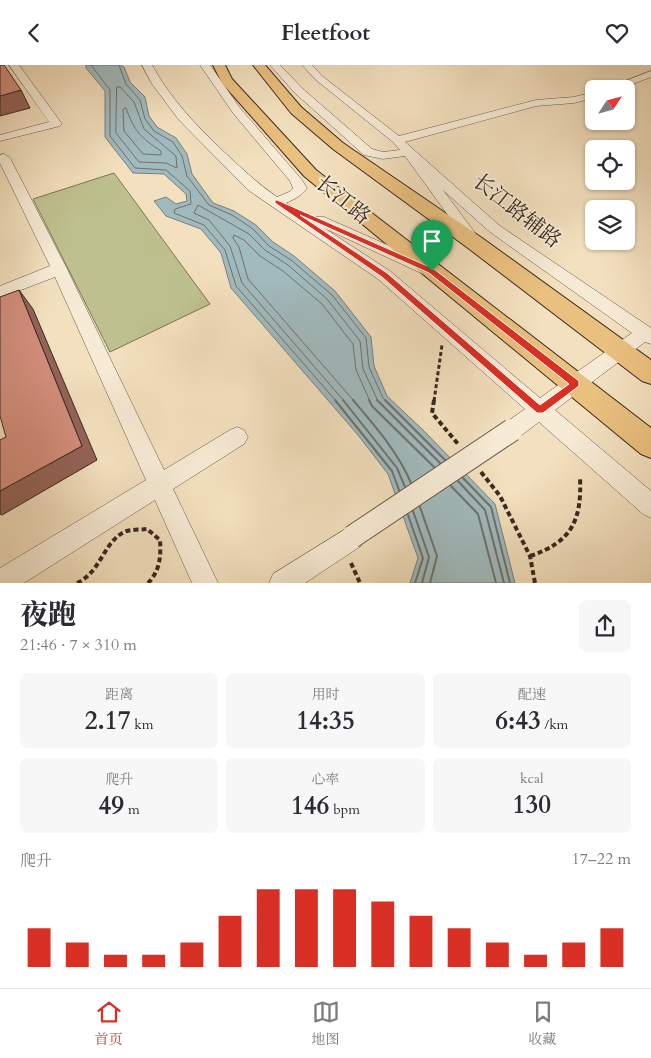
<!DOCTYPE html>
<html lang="zh">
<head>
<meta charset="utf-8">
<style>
	:root { --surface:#fff; --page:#f7f7f7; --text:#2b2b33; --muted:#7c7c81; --line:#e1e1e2; --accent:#d93025 }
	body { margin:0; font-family:Cardo,"Noto Serif SC",serif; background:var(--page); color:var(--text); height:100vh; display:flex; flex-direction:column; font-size:19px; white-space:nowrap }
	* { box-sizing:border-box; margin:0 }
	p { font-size:16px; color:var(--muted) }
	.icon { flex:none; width:28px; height:28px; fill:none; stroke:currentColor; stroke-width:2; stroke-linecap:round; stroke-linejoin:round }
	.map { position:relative; height:518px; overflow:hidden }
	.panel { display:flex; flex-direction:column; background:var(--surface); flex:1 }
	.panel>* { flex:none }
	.needle { width:32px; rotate:54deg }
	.controls { position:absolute; left:585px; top:15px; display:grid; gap:10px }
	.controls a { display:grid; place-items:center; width:50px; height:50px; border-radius:8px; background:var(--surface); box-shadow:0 1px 4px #0004; font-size:25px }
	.pin { position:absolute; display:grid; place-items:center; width:42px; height:42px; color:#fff; margin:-51px -21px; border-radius:50% 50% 50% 0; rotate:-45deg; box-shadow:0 0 5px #0007 }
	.pin .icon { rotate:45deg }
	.round { display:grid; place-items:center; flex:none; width:52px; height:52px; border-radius:8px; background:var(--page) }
	.summary { display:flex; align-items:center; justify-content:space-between; height:85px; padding:0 20px }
	h1 { font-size:28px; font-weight:800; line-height:38px }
	.stats { display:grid; grid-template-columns:repeat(3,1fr); gap:8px; height:85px; padding:5px 20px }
	.stats div { display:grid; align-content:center; border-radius:8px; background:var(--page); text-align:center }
	.stats b { font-size:25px; font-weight:800 }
	.stats small { font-size:14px; font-weight:400 }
	.stats p { font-size:14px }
	.chart { height:140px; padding:10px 20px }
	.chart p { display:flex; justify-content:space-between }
	.chart svg { width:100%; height:90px; margin-top:5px; stroke:var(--accent); stroke-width:6 }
	header { display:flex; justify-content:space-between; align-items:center; height:65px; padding:0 20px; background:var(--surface); font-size:22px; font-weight:800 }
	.menu { display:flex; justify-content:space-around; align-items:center; height:70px; border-top:1px solid var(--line); background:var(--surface); font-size:14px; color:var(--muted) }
	.menu a { display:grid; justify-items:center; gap:2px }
	.menu .selected { color:var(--accent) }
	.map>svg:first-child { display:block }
	.green { fill:#bec18f; stroke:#7a7558 }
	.water { fill:#a1babd; stroke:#77807f }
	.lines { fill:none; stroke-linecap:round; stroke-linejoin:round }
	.shore-far1 { stroke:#6c726f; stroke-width:1 }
	.shore { stroke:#6c726f; stroke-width:2 }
	.minor-casing { stroke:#665748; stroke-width:1 }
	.major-casing { stroke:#372921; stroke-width:2 }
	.path-far1 { stroke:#372921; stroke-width:3; stroke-dasharray:4 2.5; stroke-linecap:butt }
	.path { stroke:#372921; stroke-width:4; stroke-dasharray:5 3; stroke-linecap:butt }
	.minor { fill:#f7ebd5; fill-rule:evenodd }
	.major { fill:#eac07f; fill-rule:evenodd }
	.minor-bridge-casing { stroke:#665748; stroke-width:24; stroke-linecap:butt }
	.minor-bridge { stroke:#f7ebd5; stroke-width:22 }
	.shaded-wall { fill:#946357; stroke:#372921 }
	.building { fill:#d48e7c; stroke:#372921 }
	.route { fill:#d93025; stroke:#fff; fill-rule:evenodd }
	.labels { text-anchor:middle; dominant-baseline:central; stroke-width:4; stroke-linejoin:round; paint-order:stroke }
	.street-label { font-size:21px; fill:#372921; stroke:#f7ebd5 }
</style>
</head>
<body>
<header><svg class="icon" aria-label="back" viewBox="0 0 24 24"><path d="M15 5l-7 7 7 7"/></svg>Fleetfoot<svg class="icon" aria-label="heart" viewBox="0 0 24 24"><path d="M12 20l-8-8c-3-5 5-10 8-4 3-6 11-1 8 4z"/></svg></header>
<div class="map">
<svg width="651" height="518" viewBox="0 0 651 518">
	<rect width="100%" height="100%" fill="#f3e0be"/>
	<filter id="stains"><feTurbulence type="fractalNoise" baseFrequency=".004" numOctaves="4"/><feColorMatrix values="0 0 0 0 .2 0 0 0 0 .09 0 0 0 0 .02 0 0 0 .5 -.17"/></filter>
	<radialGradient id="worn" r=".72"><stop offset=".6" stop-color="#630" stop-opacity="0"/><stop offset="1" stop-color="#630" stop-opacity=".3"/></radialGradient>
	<path class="green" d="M114,108L210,239L110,287L33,134Z"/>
	<path class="water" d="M86,0H121L124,2L130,17L145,32L149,51L157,62L176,73L187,89L192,109L213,138L234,146L256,160L273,177L294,191L335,226L371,272L374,301L387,331L423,365L495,439L515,518H410L418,493L388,409L358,370L231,223L221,188L201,164L166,151L154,136L166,132L176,139L187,136L186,129L164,109L133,108L105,72V26L86,3Z"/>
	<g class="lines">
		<path class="shore-far1" d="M91,0L110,25V71L135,103L166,105L190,126L191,139L175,144L174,148L204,160L225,185L236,221L336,336
			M119,0L126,19L140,35L145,54L154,66L173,77L182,91L187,111L209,140L232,150L253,164L269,181L291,195L332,230L366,273L369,302L383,333L386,336
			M117,22H120L134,37L144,64L176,91L177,103L166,98L139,97L116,68Z
			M126,43C134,66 141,73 161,86V90L143,89L124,66L123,45Z
			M344,336L242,218L230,181L209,155L194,148L198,140L249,169L265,185L288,200L327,234L360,276L363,304L378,336
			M354,336L248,214L239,182L233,173L234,170L244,175L260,191L283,206L322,239L353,279L356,305L370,336"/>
		<path class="shore" d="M335,335L392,406L399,425
			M343,335L397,403L405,422
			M353,335C375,361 398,387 411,418
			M369,335L372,341L434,402
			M377,335L440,398
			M385,335L445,395
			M463,413L491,442L510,518
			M458,416L485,445L504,518
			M451,421L478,449L496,518
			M420,442L437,491L430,518
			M413,446L429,492L422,518
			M408,450L423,493L415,518"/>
		<g class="minor-casing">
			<path id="minor" d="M9,0H19L62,59L60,61L0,76V70L49,57Z
				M142,0H152C170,33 195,59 222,85C240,102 257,118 277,132L289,127L293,123L290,116L233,48L200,0H210L240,43L302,115L307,123C301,131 295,134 286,138L312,155L314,152H324L433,200L435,204L433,208L427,210L421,208L324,163L390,206L540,333L632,268L490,167L443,125L481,176L479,179H469L405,91L383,94L364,90L295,28L270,0H280L303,24L372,84L383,87L400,85L393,77L316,15L302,0H312L322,11L399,71L536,35L574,32L594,27V33L574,38L536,41L405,77L500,161L651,263V279L645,277L555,345L651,426V453L643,449L539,357L519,372L512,375L505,372L502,365L505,358L525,344L378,214L248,125L179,55L152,19Z
				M651,6V12L620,24H605Z
				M4,89L10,93L67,204L164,405L230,365L237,362L244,365L248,372L244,379L173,424L218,518H192L155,435L24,518H0V503L146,415L55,212L0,233V221L50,201L0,98V90Z
				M352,460L361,463L364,472L361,481L305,518H269L273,509Z"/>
		</g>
		<g class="major-casing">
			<path id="major" d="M213,0H225L232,14L316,105L651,363V393L641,389L304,111L222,18Z
				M253,0H265L301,42L343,78L482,173L651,295V319L642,316L468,183L333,84L291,48Z"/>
		</g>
		<path class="path-far1" d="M434,336L442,280"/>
		<path class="path" d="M434,335L432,348L458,379
			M481,407L500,431L530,491L535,518
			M530,491C572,477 582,455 580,412
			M351,498L360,518
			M77,518C101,507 103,478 124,467C130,464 140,465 147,464L160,475C161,491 160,506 148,518"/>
		<use href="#minor" class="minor"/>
		<use href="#major" class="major"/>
		<g class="minor-bridge-casing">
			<path id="minor-bridge" d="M352,472L512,365"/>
		</g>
		<use href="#minor-bridge" class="minor-bridge"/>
	</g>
	<path class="shaded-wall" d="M21,25L30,43L0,51V31Z
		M19,225L33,244L97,395L2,450L0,449V426L82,381Z"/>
	<path class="building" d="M0,0H4L21,25L0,31Z
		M19,225L82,381L0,426V375L6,372L0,351V232Z"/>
	<path class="route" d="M277,135L434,204L579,316V321L543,348H537L382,212L275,138V135ZM300,150L429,208L569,319L540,340L387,208Z"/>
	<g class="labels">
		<g class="street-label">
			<text transform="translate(343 135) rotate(39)">长江路</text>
			<text transform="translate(517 146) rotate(38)">长江路辅路</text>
		</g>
	</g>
	<rect width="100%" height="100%" filter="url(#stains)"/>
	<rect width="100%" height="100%" fill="url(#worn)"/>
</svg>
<div class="controls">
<a><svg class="needle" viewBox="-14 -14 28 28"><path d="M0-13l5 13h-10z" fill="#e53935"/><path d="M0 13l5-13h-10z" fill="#7c7c81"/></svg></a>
<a><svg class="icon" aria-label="locate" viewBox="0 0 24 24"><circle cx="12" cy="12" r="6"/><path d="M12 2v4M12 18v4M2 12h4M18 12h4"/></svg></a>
<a><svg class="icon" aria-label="layers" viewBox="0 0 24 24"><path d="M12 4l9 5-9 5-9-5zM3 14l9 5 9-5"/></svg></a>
</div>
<div class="pin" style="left:432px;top:206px;background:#1e9e55"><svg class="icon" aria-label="arrive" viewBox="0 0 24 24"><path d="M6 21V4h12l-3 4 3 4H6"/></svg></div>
</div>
<section class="panel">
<div class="summary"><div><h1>夜跑</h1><p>21:46 · 7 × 310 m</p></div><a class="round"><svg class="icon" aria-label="share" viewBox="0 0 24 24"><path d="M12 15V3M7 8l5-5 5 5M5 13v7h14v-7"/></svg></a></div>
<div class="stats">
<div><p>距离</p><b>2.17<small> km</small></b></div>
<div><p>用时</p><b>14:35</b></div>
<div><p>配速</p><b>6:43<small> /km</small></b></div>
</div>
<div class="stats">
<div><p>爬升</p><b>49<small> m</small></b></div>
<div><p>心率</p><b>146<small> bpm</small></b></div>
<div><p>kcal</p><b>130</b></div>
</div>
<div class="chart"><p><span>爬升</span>17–22 m</p>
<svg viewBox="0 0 160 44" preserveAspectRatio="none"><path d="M5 44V25M15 44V32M25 44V38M35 44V38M45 44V32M55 44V19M65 44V6M75 44V6M85 44V6M95 44V12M105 44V19M115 44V25M125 44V32M135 44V38M145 44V32M155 44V25"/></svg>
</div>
</section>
<nav class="menu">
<a class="selected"><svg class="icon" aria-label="home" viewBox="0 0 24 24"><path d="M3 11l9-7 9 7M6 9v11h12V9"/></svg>首页</a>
<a><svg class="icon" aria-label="map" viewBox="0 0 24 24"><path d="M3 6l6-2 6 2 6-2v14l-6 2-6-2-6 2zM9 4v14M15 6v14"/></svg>地图</a>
<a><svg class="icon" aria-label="saved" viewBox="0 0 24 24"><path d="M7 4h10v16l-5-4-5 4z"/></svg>收藏</a>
</nav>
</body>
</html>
